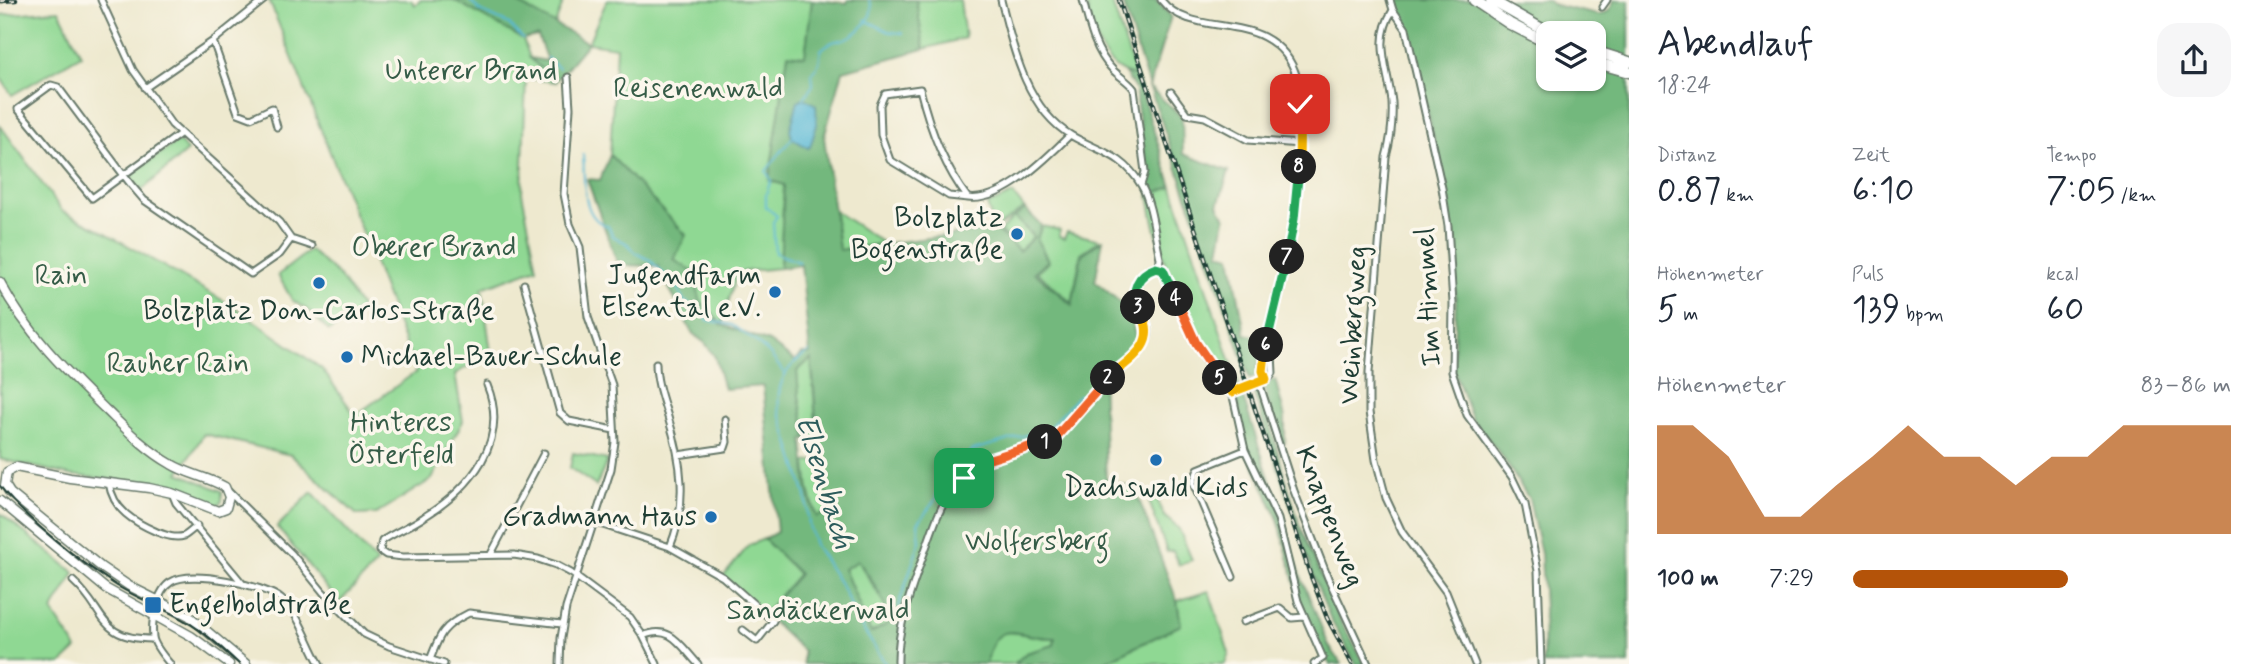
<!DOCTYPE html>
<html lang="de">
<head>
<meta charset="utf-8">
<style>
	:root { --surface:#fff; --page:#f6f6f7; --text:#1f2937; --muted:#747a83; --accent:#b45309 }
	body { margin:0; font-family:Mynerve,sans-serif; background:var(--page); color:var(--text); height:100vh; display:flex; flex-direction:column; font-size:26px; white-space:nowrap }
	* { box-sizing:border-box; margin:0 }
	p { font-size:23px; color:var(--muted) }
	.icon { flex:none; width:38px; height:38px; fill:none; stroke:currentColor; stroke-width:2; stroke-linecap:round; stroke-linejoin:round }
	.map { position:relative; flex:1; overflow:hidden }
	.side { display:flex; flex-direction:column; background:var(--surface); width:630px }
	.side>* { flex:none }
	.controls { position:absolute; left:1536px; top:21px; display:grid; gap:14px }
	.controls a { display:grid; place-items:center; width:70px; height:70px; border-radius:14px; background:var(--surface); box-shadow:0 2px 5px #0004; font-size:35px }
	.pin { position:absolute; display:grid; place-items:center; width:60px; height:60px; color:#fff; margin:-30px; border-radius:14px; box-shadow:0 4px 10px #0006 }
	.km { position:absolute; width:35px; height:35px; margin:-18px; border-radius:50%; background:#222; color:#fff; font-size:19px; line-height:35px; text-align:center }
	.round { display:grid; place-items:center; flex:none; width:74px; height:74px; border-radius:21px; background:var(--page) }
	.headline { display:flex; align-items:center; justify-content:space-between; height:119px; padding:0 28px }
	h1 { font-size:38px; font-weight:600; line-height:52px }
	.metrics { display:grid; grid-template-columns:repeat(3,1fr); gap:10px; height:119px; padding:7px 28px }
	.metrics div { display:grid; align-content:center }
	.metrics b { font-size:35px; font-weight:600 }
	.metrics small { font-size:19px; font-weight:400 }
	.metrics p { font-size:19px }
	.chart { height:196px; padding:14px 28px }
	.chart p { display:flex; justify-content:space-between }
	.chart svg { width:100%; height:126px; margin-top:7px; fill:var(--accent); opacity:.7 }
	ul { padding:0 28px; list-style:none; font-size:23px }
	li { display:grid; grid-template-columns:112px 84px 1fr; align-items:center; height:52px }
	li i { height:18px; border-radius:9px; background:var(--accent) }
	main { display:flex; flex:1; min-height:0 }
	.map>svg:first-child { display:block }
	.green { fill:#8fd893; stroke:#578a64; stroke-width:2 }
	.forest { fill:#73b87d; stroke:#497a58; stroke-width:2; fill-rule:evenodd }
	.water { fill:#56b8d5; stroke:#3a7a84; stroke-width:2 }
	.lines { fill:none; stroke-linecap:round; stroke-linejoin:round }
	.stream { stroke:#56b8d5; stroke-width:2 }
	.secondary-tunnel { stroke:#c5c7b0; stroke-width:8; stroke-dasharray:8 4; stroke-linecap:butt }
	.minor-casing { stroke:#67796a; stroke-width:9 }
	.secondary-casing { stroke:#67796a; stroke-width:11 }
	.trunk-casing { stroke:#67796a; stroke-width:13 }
	.minor { stroke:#fff; stroke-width:5 }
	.secondary { stroke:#fff; stroke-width:8 }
	.trunk { stroke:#fff; stroke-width:10 }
	.tram { stroke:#1f3d34; stroke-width:2 }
	.rail-casing { stroke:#1f3d34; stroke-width:4.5 }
	.rail { stroke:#fbf7ec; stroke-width:2; stroke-dasharray:5; stroke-linecap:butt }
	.split-1-casing { stroke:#fff; stroke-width:14 }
	.split-2-casing { stroke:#fff; stroke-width:14 }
	.split-3-casing { stroke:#fff; stroke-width:14 }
	.split-4-casing { stroke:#fff; stroke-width:14 }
	.split-5-casing { stroke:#fff; stroke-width:14 }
	.split-6-casing { stroke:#fff; stroke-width:14 }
	.split-7-casing { stroke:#fff; stroke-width:14 }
	.split-8-casing { stroke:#fff; stroke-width:14 }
	.split-9-casing { stroke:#fff; stroke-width:14 }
	.split-1 { stroke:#f0652b; stroke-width:9 }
	.split-2 { stroke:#f0652b; stroke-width:9 }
	.split-3 { stroke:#f5b400; stroke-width:9 }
	.split-4 { stroke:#22a559; stroke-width:9 }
	.split-5 { stroke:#f0652b; stroke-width:9 }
	.split-6 { stroke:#f5b400; stroke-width:9 }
	.split-7 { stroke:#22a559; stroke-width:9 }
	.split-8 { stroke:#22a559; stroke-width:9 }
	.split-9 { stroke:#f5b400; stroke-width:9 }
	.poi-dot { fill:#1f6fb2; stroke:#fbf7ec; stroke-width:2.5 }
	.labels { text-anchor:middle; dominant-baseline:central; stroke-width:7; stroke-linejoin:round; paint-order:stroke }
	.park-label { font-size:28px; fill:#355c47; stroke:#fbf7ec }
	.poi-label { font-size:28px; fill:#1f3d34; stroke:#fbf7ec; text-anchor:end }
	.street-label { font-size:28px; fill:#1f3d34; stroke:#fbf7ec }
	.water-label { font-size:30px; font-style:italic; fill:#2d5c5c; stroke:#fbf7ec }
</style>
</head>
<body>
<main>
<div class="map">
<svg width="1629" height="664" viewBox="0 0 1629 664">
	<rect width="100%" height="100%" fill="#fbf7ec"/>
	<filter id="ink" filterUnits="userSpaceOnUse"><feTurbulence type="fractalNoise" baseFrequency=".0143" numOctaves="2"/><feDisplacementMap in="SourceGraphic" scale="14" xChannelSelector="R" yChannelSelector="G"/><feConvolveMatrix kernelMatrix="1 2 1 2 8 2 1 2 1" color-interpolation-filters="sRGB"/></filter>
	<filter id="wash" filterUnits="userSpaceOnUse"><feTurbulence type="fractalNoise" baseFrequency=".00686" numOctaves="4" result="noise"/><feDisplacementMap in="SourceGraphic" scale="28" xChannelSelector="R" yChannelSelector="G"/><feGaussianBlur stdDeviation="1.57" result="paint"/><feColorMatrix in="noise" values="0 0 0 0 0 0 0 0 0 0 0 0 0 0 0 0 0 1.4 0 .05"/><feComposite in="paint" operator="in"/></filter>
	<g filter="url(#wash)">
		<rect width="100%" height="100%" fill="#eee9cf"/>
		<path class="green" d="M269,0H411L415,5L421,0H454L523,39L530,58L555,82L526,78L522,193L537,268L482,288L491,353L455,374L463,421L432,479L376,514L357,515L291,455L204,434L179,473L222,491V501L219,505L151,484L70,475L0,459V125L62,211L99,229L236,308L322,369L355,415L353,417L416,372L366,242Z
			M512,0H564L555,25Z
			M607,0H812L805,57L788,55L769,180L784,185L780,268L737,272L722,325L700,300L694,272L673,260L685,235L610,155L616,47L588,43Z
			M916,0H960L965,38L924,49Z
			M1085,0H1111L1136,76C1100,70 1093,31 1085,0Z
			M59,10L81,55L12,95L0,77L2,34L0,15Z
			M177,142L181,143L187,151L141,191L132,180V173Z
			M1172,187L1239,386H1229L1225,381C1186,319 1160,269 1149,195Z
			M1013,194L1024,208L995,229L987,205Z
			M835,211L883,243L839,251Z
			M1014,217L1033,237L1019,251L1000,231Z
			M1042,226L1060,230L1059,236L1064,238L1067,232L1100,240L1081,253L1072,303L1037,272L1049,262L1037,239Z
			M310,250L340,277L362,309L329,331L309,311L292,300L278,275Z
			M811,358L817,438L807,439L799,396L797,371Z
			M573,453L608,460L596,486L570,468Z
			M819,460L823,486L832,510L817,517L809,490L806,462Z
			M312,492L377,563L339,603L277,527Z
			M1157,498L1164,516L1179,529L1192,560L1179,565L1173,551L1167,552L1149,501Z
			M0,513L75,573L52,611L77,649L61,664H0Z
			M764,539L799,574L764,614L723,577L749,545Z
			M858,561L887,608L890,623L870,633L844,569Z
			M1209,591L1229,653L1225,664H1100L1181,625L1177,601Z
			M1003,632C1019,631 1037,639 1055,638L1054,645L1027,653L1014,664H986L994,638Z"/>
		<path class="forest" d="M454,0H512L588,43L555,82L530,58L547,61L538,36L523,39Z
			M812,0L847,3L848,0H916L924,49L843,71L824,137L839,250L995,229L1019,251L1034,237L1015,217L1025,209L1041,225L1037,240L1048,261L1034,272L1072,305L1082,254L1103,240L1095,281L1127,308L1138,343L1102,378L1106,479L1135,489L1177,601L1181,625L1100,664H1014L1026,653L1054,645L1055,638C1016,639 998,613 986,664H803V651L764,614L799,574L764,539L777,532L763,386L724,389L715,357L705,343L692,333L658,266L618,265L587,179L600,180L610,155L686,235L674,260L694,272L700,300L722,325L769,342L795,361L802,354H810L801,265L780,268L784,185L769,180L788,54L805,56ZM811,359C819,409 811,463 832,510L817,517C805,495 806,464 803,440L807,439L799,396L797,371ZM858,561C872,579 886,600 889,623L871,633L844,569Z
			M1122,0H1156L1171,16L1149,87Z
			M1395,0H1547L1554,5L1598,15C1608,14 1611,9 1614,0H1629V664H1543L1544,609L1541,554L1529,499L1502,456L1472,419L1453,368L1456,301L1453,235L1443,177L1408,27ZM1549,33H1594V79H1549Z
			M1125,74L1136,76L1172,187L1149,195L1135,89Z
			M1150,88L1182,117L1183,154L1229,171L1218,205L1225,218L1219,253L1231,256L1245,334L1263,338L1256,376L1250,379Z
			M1275,379L1285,418V443L1280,445L1263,384Z
			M1255,390L1260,392L1300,526L1340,620L1365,664H1356L1331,620L1315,580L1253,391Z
			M1242,394L1300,574L1329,646L1342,664H1330L1324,657L1301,605L1278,519L1247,450L1236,399Z"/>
		<path class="water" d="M804,98L816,105L817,125L810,147L808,148L792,138L790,130L798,101Z"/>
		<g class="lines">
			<path class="stream" d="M469,0L480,11L509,24L523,39
				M865,20L890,32L903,33
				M547,58L559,68
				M804,98L813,85L812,73L819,63L821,50C832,38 839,43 851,36C863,29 877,13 869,0
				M792,138L766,171L771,180L766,194V207L777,216L773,222L775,253L799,262
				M583,155C585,178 580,219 608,226L613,236L628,244L636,253L650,260L678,288L684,301L699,310L708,320L732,325L755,341L770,354L784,373
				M809,352C786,365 776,384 779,410L806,496L809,525L815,545L842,587L859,623L885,663
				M957,465L973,450L1048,429L1079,395
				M898,607L920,541L918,523L935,500L940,486"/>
		</g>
	</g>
	<g filter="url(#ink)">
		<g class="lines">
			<path class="secondary-tunnel" d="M0,1L3,0"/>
			<g class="minor-casing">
				<path id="minor" d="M101,0L133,70L172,125L279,222L291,239L312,246
					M1001,0C1013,48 1026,109 1072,136C1100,152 1123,154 1141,185C1152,203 1155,237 1160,258L1159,268L1162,270L1196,343L1226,387L1232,392L1245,450L1278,519L1298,601L1323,658L1314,664
					M1083,0C1089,25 1095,52 1113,70C1120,77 1128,81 1134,89L1145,172L1141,185
					M1161,0C1185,31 1232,20 1264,37C1281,46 1292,60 1297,78C1301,91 1300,107 1301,121C1302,199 1284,277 1264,353L1263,371L1266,379
					M1390,0L1393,10L1406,29L1442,188L1448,226L1453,303L1452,372L1467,415L1512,477L1525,504L1538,571L1541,664
					M1602,7L1607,0
					M1393,10C1373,41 1388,68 1392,102C1393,121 1391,139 1386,157L1369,372V412L1376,460L1386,498L1402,532L1446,592L1475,664
					M213,41L238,113L251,118L272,108L277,127
					M145,88L213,41L264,0
					M1171,92L1187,114L1205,117L1248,140L1300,144
					M180,134L92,198L18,109L51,85L58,87L119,169C127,180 135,190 144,200L251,274L280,254L291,239
					M968,198L949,196L890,160L881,135L880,105L885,94L920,89C929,126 944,167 968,198C1002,203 1048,157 1070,135
					M524,284L560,413L569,421L614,430
					M656,363C656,382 663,400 668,417C682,461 688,504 670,547
					M1259,382L1294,491L1328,578L1368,664
					M487,385C510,441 471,488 424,517C411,526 395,532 382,541L380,551L386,555L403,557L514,555L538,559L556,565L571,573L630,617L643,636L657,664
					M1232,392L1270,377L1273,373L1271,334
					M678,455L725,448L727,442L725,419
					M109,483C113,510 134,522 157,532C165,535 175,539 184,536C188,534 193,529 197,526
					M228,491L292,554L323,592L364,634L389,646L444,664
					M172,493L176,503L243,584
					M594,522L670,547L723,577L773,621L757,641L743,630
					M491,554L544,453
					M1233,577L1193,483L1198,469L1245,450
					M73,581C107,611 97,639 152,639
					M1243,622L1280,608L1292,618L1304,617
					M643,636C671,624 680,645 698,664
					M430,660C440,633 443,626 469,613L562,624
					M170,664C164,657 154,645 153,637C151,621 157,590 171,582C191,569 264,585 281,599C301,615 307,643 320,664
					M560,664L561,638L566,608L611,469L615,442L612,385L588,317L580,247L570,224L564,194L570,108L568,77
					M898,664C897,626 911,591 923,556C931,535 937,512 950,493C957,483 967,474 977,467C999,451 1028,453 1051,440C1064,432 1073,416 1083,405C1095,392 1146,348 1148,336C1152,314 1122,299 1141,277C1146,271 1152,269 1159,268"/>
			</g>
			<g class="secondary-casing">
				<path id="secondary" d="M0,282C26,332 65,370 105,409C126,429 146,450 171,464C187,474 208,477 225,487L229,497L226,508L218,511L172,493L149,488L70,478L16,467L7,472L5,485L10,493L101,567L129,586L189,616L246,664
					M0,501L105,588L191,636L229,664"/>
			</g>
			<g class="trunk-casing">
				<path id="trunk" d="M1474,0L1510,24L1549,44
					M1491,0L1549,33
					M1594,51L1629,62
					M1594,62L1629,72"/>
			</g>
			<use href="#minor" class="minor"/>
			<use href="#secondary" class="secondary"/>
			<use href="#trunk" class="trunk"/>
			<path class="tram" d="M0,486C23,517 81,562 114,584C136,598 162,607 185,621C205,632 222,648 239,664"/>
			<g class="rail-casing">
				<path id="rail" d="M1119,0L1310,574L1327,618L1352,664
					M0,1L16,0"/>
			</g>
			<use href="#rail" class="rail"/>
		</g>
	</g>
	<g class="lines" filter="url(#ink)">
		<g class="split-1-casing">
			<path id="split-1" d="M964,478L987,460L1045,442"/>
		</g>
		<g class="split-2-casing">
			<path id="split-2" d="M1045,442L1056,437L1108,378"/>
		</g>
		<g class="split-3-casing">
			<path id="split-3" d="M1108,378C1134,356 1161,343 1138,307"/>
		</g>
		<g class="split-4-casing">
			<path id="split-4" d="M1138,307C1130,290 1138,274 1156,268L1163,270L1176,299"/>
		</g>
		<g class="split-5-casing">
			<path id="split-5" d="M1176,299L1196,343L1220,378"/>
		</g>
		<g class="split-6-casing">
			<path id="split-6" d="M1220,378L1232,392L1266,379L1263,371L1266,345"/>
		</g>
		<g class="split-7-casing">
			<path id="split-7" d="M1266,345L1287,257"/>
		</g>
		<g class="split-8-casing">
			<path id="split-8" d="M1287,257L1294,219L1299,167"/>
		</g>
		<g class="split-9-casing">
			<path id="split-9" d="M1299,167L1300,104"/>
		</g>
		<use href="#split-1" class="split-1"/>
		<use href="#split-2" class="split-2"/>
		<use href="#split-3" class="split-3"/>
		<use href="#split-4" class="split-4"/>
		<use href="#split-5" class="split-5"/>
		<use href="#split-6" class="split-6"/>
		<use href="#split-7" class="split-7"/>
		<use href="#split-8" class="split-8"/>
		<use href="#split-9" class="split-9"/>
	</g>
	<g class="poi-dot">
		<circle cx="1017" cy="234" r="7"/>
		<circle cx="319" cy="283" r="7"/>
		<circle cx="775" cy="292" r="7"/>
		<circle cx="347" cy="357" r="7"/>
		<circle cx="1156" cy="460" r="7"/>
		<circle cx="711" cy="517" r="7"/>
		<rect x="144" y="596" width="18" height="18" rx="3.5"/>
	</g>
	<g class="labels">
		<g class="park-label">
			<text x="471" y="71">Unterer Brand</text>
			<text x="698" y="89">Reisenenwald</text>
			<text x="434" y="248">Oberer Brand</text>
			<text x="61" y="276">Rain</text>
			<text x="178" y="364">Rauher Rain</text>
			<text x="401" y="423">Hinteres<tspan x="401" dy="32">Österfeld</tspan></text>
			<text x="1037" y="542">Wolfersberg</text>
			<text x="818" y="611">Sandäckerwald</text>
		</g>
		<g class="poi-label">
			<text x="1003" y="218">Bolzplatz<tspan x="1003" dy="32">Bogenstraße</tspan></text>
			<text x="761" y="276">Jugendfarm<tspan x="761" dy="32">Elsental e.V.</tspan></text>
			<text x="319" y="311" text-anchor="middle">Bolzplatz Don-Carlos-Straße</text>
			<text x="361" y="357" text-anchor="start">Michael-Bauer-Schule</text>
			<text x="1156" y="488" text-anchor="middle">Dachswald Kids</text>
			<text x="697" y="517">Gradmann Haus</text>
			<text x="169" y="605" text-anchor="start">Engelboldstraße</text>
		</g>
		<g class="street-label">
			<text transform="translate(1429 297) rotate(-93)">Im Himmel</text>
			<text transform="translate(1354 325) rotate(-87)">Weinbergweg</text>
			<text transform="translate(1329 517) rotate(69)">Knappenweg</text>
		</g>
		<g class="water-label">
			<text transform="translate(824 482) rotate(73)">Elsenbach</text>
		</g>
	</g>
</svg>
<div class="controls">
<a><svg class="icon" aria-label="layers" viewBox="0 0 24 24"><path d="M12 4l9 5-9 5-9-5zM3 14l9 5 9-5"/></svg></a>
</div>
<div class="pin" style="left:964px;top:478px;background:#1e9e55"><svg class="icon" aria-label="arrive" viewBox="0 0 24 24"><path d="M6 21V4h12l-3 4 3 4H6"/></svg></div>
<div class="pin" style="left:1300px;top:104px;background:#d93025"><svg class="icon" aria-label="check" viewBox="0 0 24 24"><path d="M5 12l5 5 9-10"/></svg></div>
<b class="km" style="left:1045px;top:442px">1</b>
<b class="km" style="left:1108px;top:378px">2</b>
<b class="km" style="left:1138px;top:307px">3</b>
<b class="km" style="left:1176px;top:299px">4</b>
<b class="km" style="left:1220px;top:378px">5</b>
<b class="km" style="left:1266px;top:345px">6</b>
<b class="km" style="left:1287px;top:257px">7</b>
<b class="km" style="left:1299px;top:167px">8</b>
</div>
<section class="side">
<div class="headline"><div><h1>Abendlauf</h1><p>18:24</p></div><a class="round"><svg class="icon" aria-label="share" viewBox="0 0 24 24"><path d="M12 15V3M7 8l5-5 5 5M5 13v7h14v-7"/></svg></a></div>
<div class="metrics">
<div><p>Distanz</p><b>0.87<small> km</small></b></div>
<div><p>Zeit</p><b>6:10</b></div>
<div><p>Tempo</p><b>7:05<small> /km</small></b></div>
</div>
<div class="metrics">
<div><p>Höhenmeter</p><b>5<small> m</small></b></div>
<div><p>Puls</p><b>139<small> bpm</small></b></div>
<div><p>kcal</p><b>60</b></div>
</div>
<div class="chart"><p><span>Höhenmeter</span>83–86 m</p>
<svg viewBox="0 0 160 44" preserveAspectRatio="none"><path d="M0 44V6L10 6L20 17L30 38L40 38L50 27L60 17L70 6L80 17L90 17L100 27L110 17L120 17L130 6L140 6L150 6L160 6V44z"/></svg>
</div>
<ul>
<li><b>100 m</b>7:29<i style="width:57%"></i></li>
</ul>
</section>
</main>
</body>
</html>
